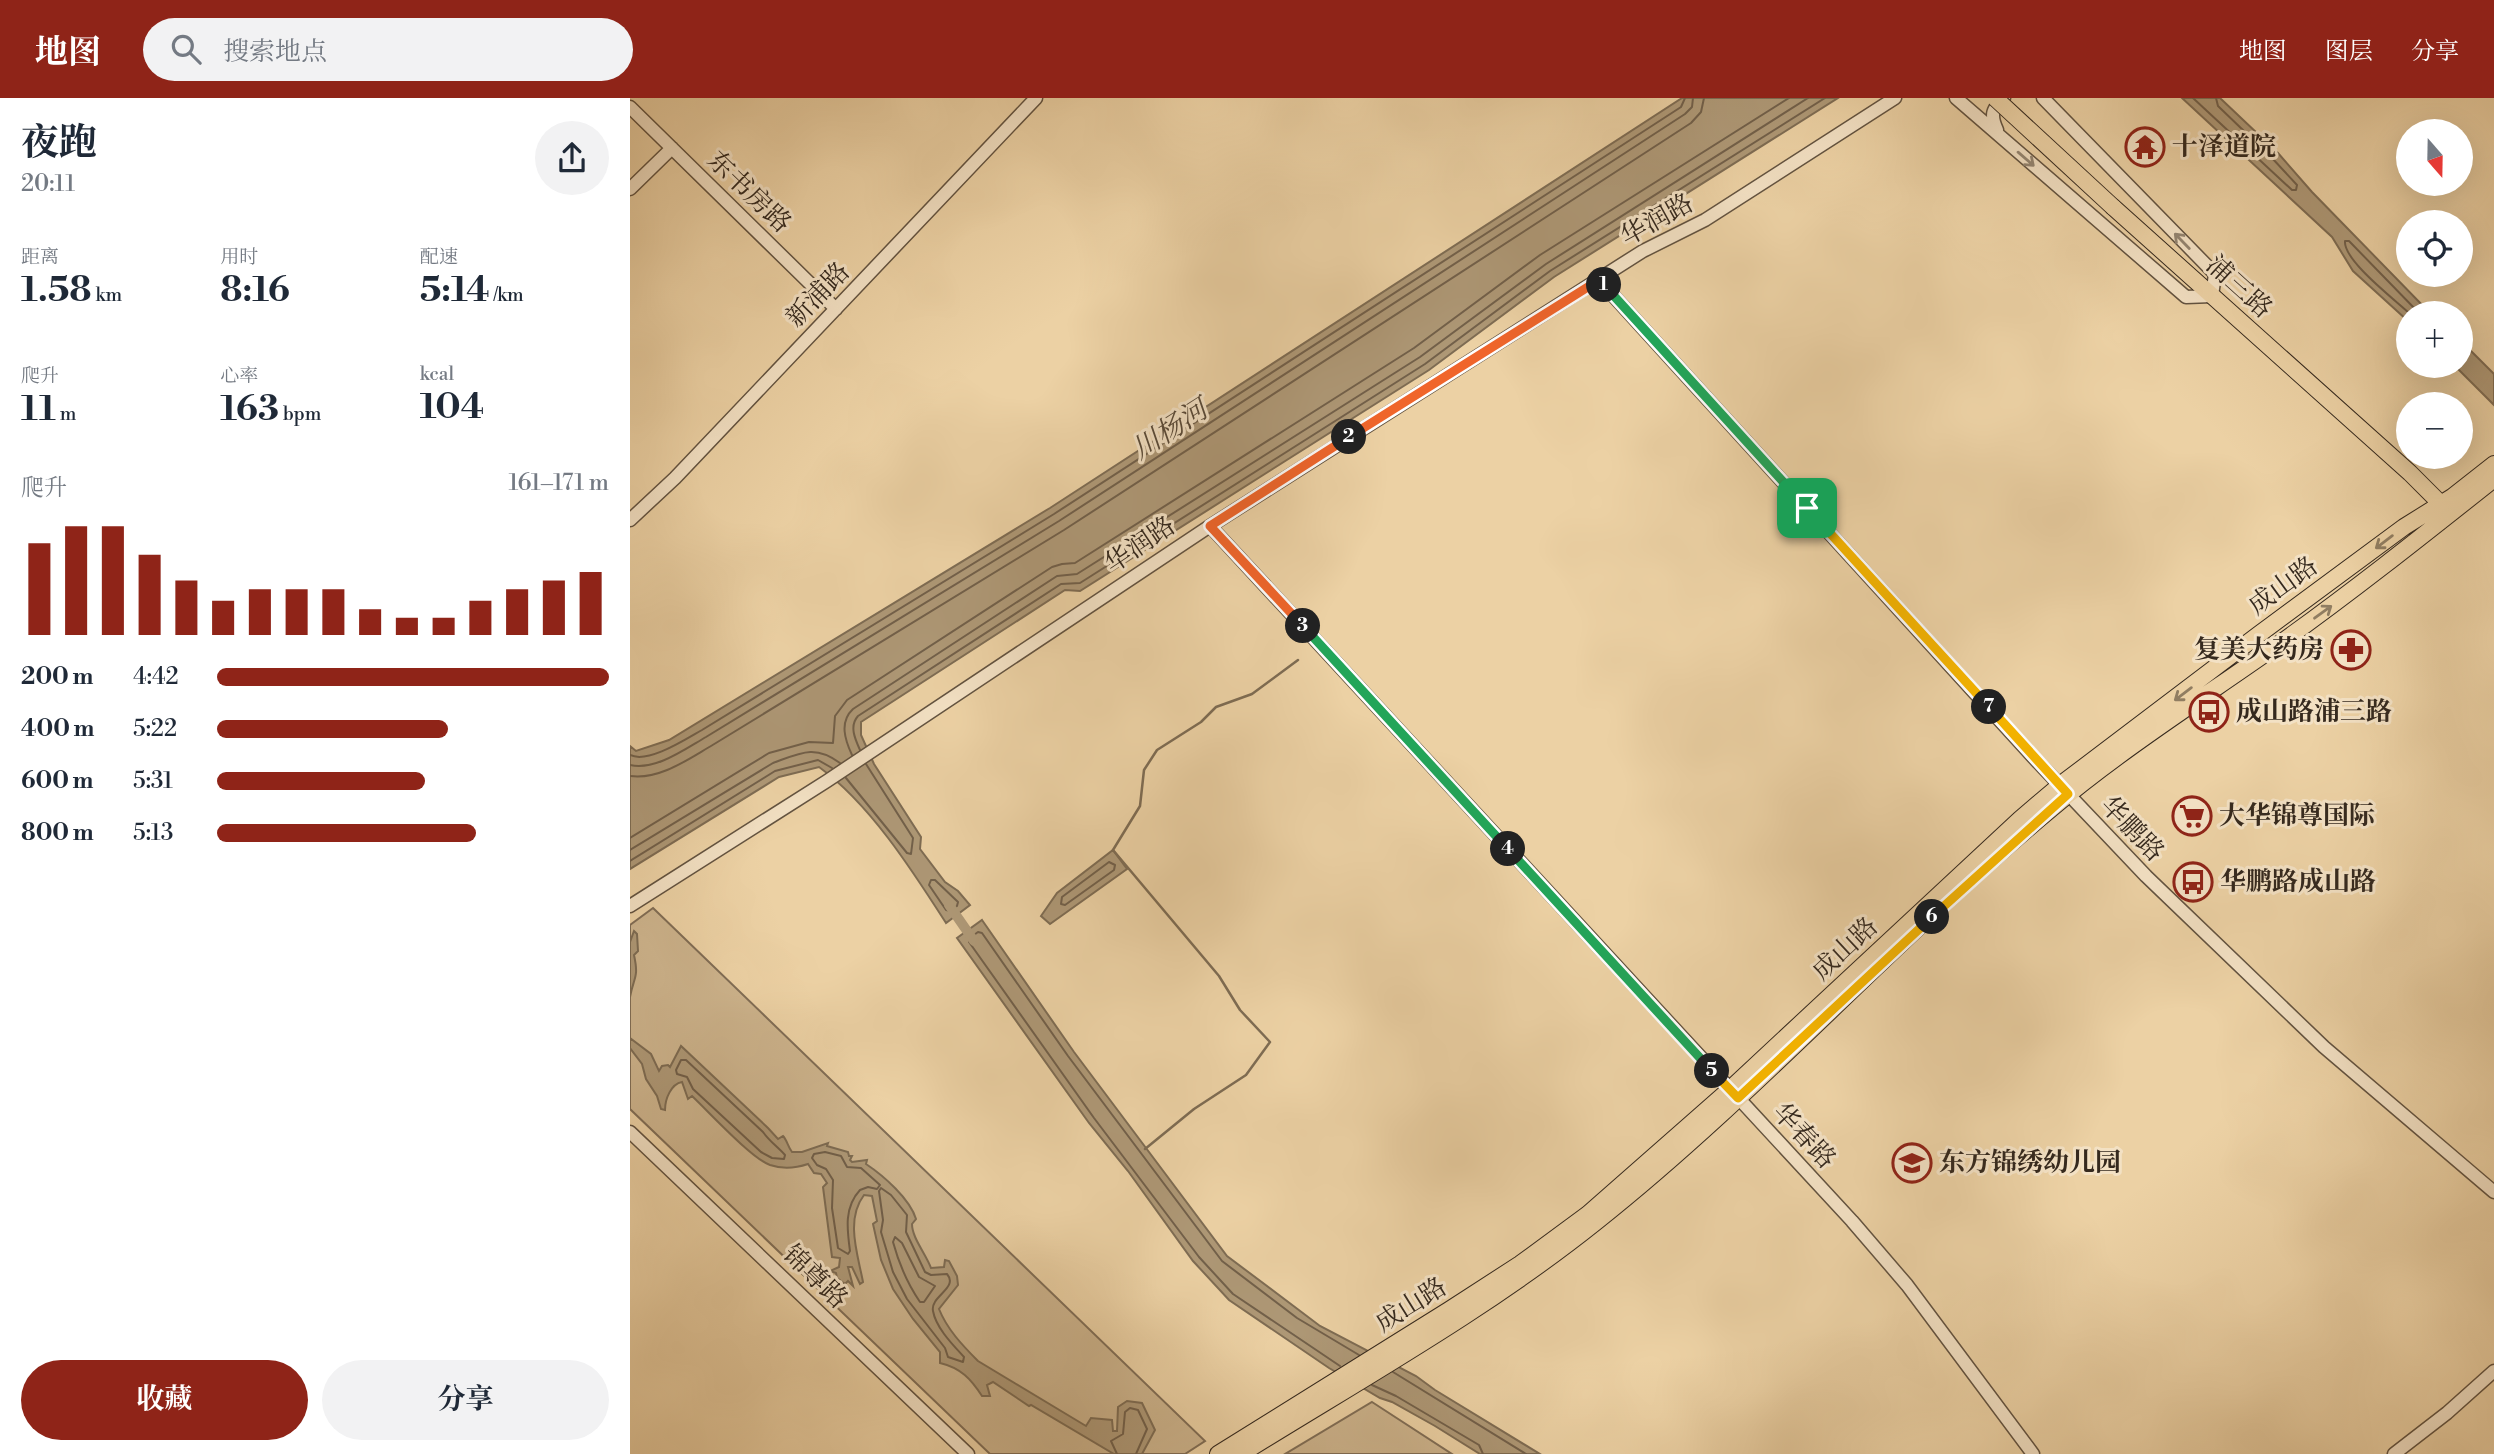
<!DOCTYPE html>
<html lang="zh">
<head>
<meta charset="utf-8">
<style>
	:root { --surface:#fff; --page:#f2f2f3; --text:#1f2937; --muted:#747a83; --accent:#8f2418 }
	body { margin:0; font-family:"Libre Bodoni","Noto Serif SC",serif; background:var(--page); color:var(--text); height:100vh; display:flex; flex-direction:column; font-size:26px; white-space:nowrap }
	* { box-sizing:border-box; margin:0 }
	p { font-size:23px; color:var(--muted) }
	.icon { flex:none; width:38px; height:38px; fill:none; stroke:currentColor; stroke-width:2; stroke-linecap:round; stroke-linejoin:round }
	.map { position:relative; flex:1; overflow:hidden }
	.drawer { display:flex; flex-direction:column; background:var(--surface); width:630px }
	.drawer>* { flex:none }
	.needle { width:46px; rotate:160deg }
	.buttons { position:absolute; left:1766px; top:21px; display:grid; gap:14px }
	.buttons a { display:grid; place-items:center; width:77px; height:77px; border-radius:50%; background:var(--surface); box-shadow:0 7px 28px #0002; font-size:35px }
	.pin { position:absolute; display:grid; place-items:center; width:60px; height:60px; color:#fff; margin:-30px; border-radius:14px; box-shadow:0 4px 10px #0006 }
	.km { position:absolute; width:35px; height:35px; margin:-18px; border-radius:50%; background:#222; color:#fff; font-size:19px; line-height:35px; text-align:center }
	.round { display:grid; place-items:center; flex:none; width:74px; height:74px; border-radius:37px; background:var(--page) }
	.summary { display:flex; align-items:center; justify-content:space-between; height:119px; padding:0 21px }
	h1 { font-size:38px; font-weight:700; line-height:52px }
	.metrics { display:grid; grid-template-columns:repeat(3,1fr); gap:10px; height:119px; padding:7px 21px }
	.metrics div { display:grid; align-content:center }
	.metrics b { font-size:35px; font-weight:700 }
	.metrics small { font-size:19px; font-weight:400 }
	.metrics p { font-size:19px }
	.chart { height:196px; padding:14px 21px }
	.chart p { display:flex; justify-content:space-between }
	.chart svg { width:100%; height:126px; margin-top:7px; stroke:var(--accent); stroke-width:6 }
	.primary-button { display:flex; gap:14px; margin-top:auto; padding:14px 21px }
	.primary-button a { flex:1; height:80px; border-radius:42px; background:var(--accent); color:#fff; font-size:28px; font-weight:700; line-height:80px; text-align:center }
	.primary-button a+a { background:var(--page); color:var(--text) }
	ul { padding:0 21px; list-style:none; font-size:23px }
	li { display:grid; grid-template-columns:112px 84px 1fr; align-items:center; height:52px }
	li i { height:18px; border-radius:9px; background:var(--accent) }
	header { display:flex; align-items:center; gap:42px; box-sizing:border-box; height:98px; padding:0 35px; background:var(--accent); color:#fff }
	header strong { font-size:33px }
	nav { display:flex; gap:38px; margin-inline-start:auto; font-size:24px }
	.search { width:490px; height:63px; background:var(--page); display:flex; align-items:center; gap:18px; box-sizing:border-box; padding:0 24px; border-radius:38px; color:var(--muted); font-size:26px }
	main { display:flex; flex:1; min-height:0 }
	.map>svg:first-child { display:block }
	.green { fill:#cdb48d; stroke:#816e56; stroke-width:2 }
	.water { fill:#ae9876; stroke:#7e6c53; stroke-width:2 }
	.lines { fill:none; stroke-linecap:round; stroke-linejoin:round }
	.shore { stroke:#72604a; stroke-width:2 }
	.stream { stroke:#7e6c53; stroke-width:2.5 }
	.canal { stroke:#ae9876; stroke-width:10 }
	.minor-casing { stroke:#635340; stroke-width:15 }
	.major-casing { stroke:#35291e; stroke-width:18 }
	.minor { stroke:#f3e1c4; stroke-width:12 }
	.major { stroke:#ecd1a4; stroke-width:16 }
	.major-bridge-casing { stroke:#35291e; stroke-width:18; stroke-linecap:butt }
	.major-bridge { stroke:#ecd1a4; stroke-width:16 }
	.oneway { stroke:#948571 }
	.oneway2 { stroke:#907d61 }
	.split-1-casing { stroke:#fff; stroke-width:14 }
	.split-2-casing { stroke:#fff; stroke-width:14 }
	.split-3-casing { stroke:#fff; stroke-width:14 }
	.split-4-casing { stroke:#fff; stroke-width:14 }
	.split-5-casing { stroke:#fff; stroke-width:14 }
	.split-6-casing { stroke:#fff; stroke-width:14 }
	.split-7-casing { stroke:#fff; stroke-width:14 }
	.split-8-casing { stroke:#fff; stroke-width:14 }
	.split-1 { stroke:#22a559; stroke-width:9 }
	.split-2 { stroke:#f0652b; stroke-width:9 }
	.split-3 { stroke:#f0652b; stroke-width:9 }
	.split-4 { stroke:#22a559; stroke-width:9 }
	.split-5 { stroke:#22a559; stroke-width:9 }
	.split-6 { stroke:#f5b400; stroke-width:9 }
	.split-7 { stroke:#f5b400; stroke-width:9 }
	.split-8 { stroke:#f5b400; stroke-width:9 }
	.labels { text-anchor:middle; dominant-baseline:central; stroke-width:6; stroke-linejoin:round; paint-order:stroke }
	.poi-label { font-size:26px; font-weight:bold; fill:#35291e; stroke:#f3e1c4; text-anchor:start }
	.street-label { font-size:26px; fill:#35291e; stroke:#f3e1c4 }
	.water-label { font-size:28px; font-style:italic; fill:#594a38; stroke:#f3e1c4 }
</style>
</head>
<body>
<header>
<strong>地图</strong>
<div class="search"><svg class="icon" aria-label="search" viewBox="0 0 24 24"><circle cx="10" cy="10" r="6"/><path d="M15 15l6 6"/></svg>搜索地点</div>
<nav><a>地图</a><a>图层</a><a>分享</a></nav>
</header>
<main>
<section class="drawer">
<div class="summary"><div><h1>夜跑</h1><p>20:11</p></div><a class="round"><svg class="icon" aria-label="share" viewBox="0 0 24 24"><path d="M12 15V3M7 8l5-5 5 5M5 13v7h14v-7"/></svg></a></div>
<div class="metrics">
<div><p>距离</p><b>1.58<small> km</small></b></div>
<div><p>用时</p><b>8:16</b></div>
<div><p>配速</p><b>5:14<small> /km</small></b></div>
</div>
<div class="metrics">
<div><p>爬升</p><b>11<small> m</small></b></div>
<div><p>心率</p><b>163<small> bpm</small></b></div>
<div><p>kcal</p><b>104</b></div>
</div>
<div class="chart"><p><span>爬升</span>161–171 m</p>
<svg viewBox="0 0 160 44" preserveAspectRatio="none"><path d="M5 44V12M15 44V6M25 44V6M35 44V16M45 44V25M55 44V32M65 44V28M75 44V28M85 44V28M95 44V35M105 44V38M115 44V38M125 44V32M135 44V28M145 44V25M155 44V22"/></svg>
</div>
<ul>
<li><b>200 m</b>4:42<i style="width:100%"></i></li>
<li><b>400 m</b>5:22<i style="width:59%"></i></li>
<li><b>600 m</b>5:31<i style="width:53%"></i></li>
<li><b>800 m</b>5:13<i style="width:66%"></i></li>
</ul>
<div class="primary-button"><a>收藏</a><a>分享</a></div>
</section>
<div class="map">
<svg width="1864" height="1356" viewBox="0 0 1864 1356">
	<rect width="100%" height="100%" fill="#ecd1a4"/>
	<filter id="stains"><feTurbulence type="fractalNoise" baseFrequency=".00286" numOctaves="4"/><feColorMatrix values="0 0 0 0 .2 0 0 0 0 .09 0 0 0 0 .02 0 0 0 .5 -.17"/></filter>
	<radialGradient id="worn" r=".72"><stop offset=".6" stop-color="#630" stop-opacity="0"/><stop offset="1" stop-color="#630" stop-opacity=".3"/></radialGradient>
	<path class="green" d="M23,810L575,1343L555,1356H360L0,1011V827Z
		M742,1304L822,1356H655Z"/>
	<path class="water" d="M1052,0H1208L924,179L799,272L450,493L435,492L231,624V637L244,666L291,739L290,751L315,784L328,793L340,807L316,825C282,772 240,706 189,669L149,679L0,771V648L6,653L39,642L420,410Z
		M1552,0H1590L1648,55L1682,94L1800,215H1778V223L1723,173L1702,139Z
		M1831,243L1864,276V307L1825,268H1830Z
		M483,752L497,771L420,826L411,818L427,795Z
		M352,822L444,954L597,1158L690,1228L786,1278L805,1292L910,1356H850L805,1328L762,1304L750,1300L699,1270L599,1202L563,1163L498,1073L459,1025L327,840Z
		M4,833L7,836L8,853L4,857C9,880 4,878 0,899V844Z
		M0,940L21,956L29,973L32,968L38,967L40,969L51,948L138,1030L148,1041L153,1038C157,1042 158,1049 162,1054H172L198,1045L197,1048L218,1054L219,1058H222L220,1062L222,1064L237,1062L236,1066C254,1078 280,1101 286,1121L282,1126C282,1140 296,1156 301,1170L314,1169L315,1162L319,1163L327,1178L328,1187L309,1211C317,1231 332,1247 348,1263L456,1328L461,1320L482,1322L483,1333H487L488,1309L497,1303L512,1305L525,1332L512,1356H484L401,1307L399,1308L363,1284L357,1287L360,1298H352C341,1281 331,1270 310,1265V1254L283,1221L263,1191L251,1162L243,1126L247,1123L242,1098L234,1097C215,1122 228,1157 233,1184L230,1186L222,1169H218L223,1188L218,1183L215,1186L207,1180L206,1175L200,1173L209,1169L210,1160L202,1159L193,1089L197,1085L191,1076L184,1075L178,1066C166,1070 152,1071 140,1067C121,1060 79,1014 62,998L58,1001L52,984C41,986 35,1001 35,1012L31,1011L27,998L16,981L12,966L0,950Z"/>
	<g class="lines">
		<path class="shore" d="M1563,0L1662,92H1666L1667,87L1642,60L1588,8L1586,0
			M1779,215C1764,201 1713,162 1715,143H1719L1789,215
			M230,652C225,641 219,628 228,618L431,486L450,485L795,266L920,173L1195,0
			M0,657C18,666 56,641 72,632L424,416L1051,9L1055,0
			M222,657C215,642 209,624 223,611L427,478L447,476L790,259L916,166L1178,0
			M0,667C25,673 55,651 76,639L429,423L1055,16L1062,9L1063,0
			M0,678C29,682 57,662 81,648L434,432L1061,25L1071,14L1074,0
			M216,680L277,755L281,756L283,740L236,666
			M0,740L139,655L179,644L203,645L205,618L217,602L422,469L432,466L445,465L784,250L910,157L1159,0
			M0,752L143,665C170,655 185,646 210,665
			M0,763L145,673L188,662L202,670
			M479,764L485,767L484,772L435,807L431,806L432,799Z
			M301,782H305L328,804L327,808L320,813L316,812L299,787Z
			M51,962H56L133,1034C140,1044 147,1048 155,1057L154,1061L142,1060L131,1054L63,991L57,979L47,976L46,972Z
			M195,1054L211,1058L217,1069L231,1070L250,1087L247,1091L238,1089L230,1092C214,1109 217,1131 220,1153L218,1156L208,1150L202,1110L203,1082L196,1071L187,1067L182,1060L184,1056Z
			M251,1090L261,1097L277,1117L276,1134L295,1174L301,1177L317,1176C329,1190 300,1198 303,1213C306,1230 323,1247 334,1259L333,1264L318,1259L315,1250L277,1201L263,1174L251,1134L253,1122L249,1093Z
			M265,1139L272,1145L289,1179L305,1188L294,1204H290C277,1185 269,1166 263,1144Z
			M710,1268L603,1196L569,1159L464,1020L339,844L340,840L348,834L352,835L438,958L592,1163L667,1220L729,1257
			M763,1274L896,1356
			M742,1287L766,1298L849,1347L853,1356
			M487,1356L481,1343L493,1336L495,1314L500,1310L508,1312L517,1331L506,1356"/>
		<path class="stream" d="M515,1051L564,1011L616,977L640,944L610,912L589,878L483,752L510,708L514,672L527,652L571,624L586,609L622,596L668,562"/>
		<path class="canal" d="M319,807L344,843"/>
		<g class="minor-casing">
			<path id="minor" d="M1326,0L1556,199L1582,198L1585,176L1413,0
				M0,9L206,211
				M1367,32C1360,17 1362,11 1374,0
				M0,91L42,50
				M969,182L1404,660L1516,778L1694,949L1864,1094
				M0,422L45,380L406,0
				M580,428L1222,1123L1277,1187L1403,1356
				M0,808L197,683L580,428L1013,153L1075,122L1265,0
				M0,1034L338,1356
				M1764,1356L1817,1315L1864,1273"/>
		</g>
		<g class="major-casing">
			<path id="major" d="M1483,109L1780,375L1816,411
				M588,1356L819,1212L890,1166L958,1116L1099,992L1390,721L1430,687L1628,537L1774,429L1822,399L1864,366
				M611,1356C730,1282 856,1212 966,1124C1126,997 1264,841 1422,710C1491,652 1568,603 1642,551C1718,497 1791,439 1864,381"/>
		</g>
		<use href="#minor" class="minor"/>
		<use href="#major" class="major"/>
		<g class="major-bridge-casing">
			<path id="major-bridge" d="M1365,0L1483,109"/>
		</g>
		<use href="#major-bridge" class="major-bridge"/>
	</g>
	<defs><path id="oneway-shaft" d="M-6 0H5M1.5-3L5.5 0L1.5 3" fill="none" stroke-width="1.6" stroke-linecap="round" stroke-linejoin="round" transform="scale(1.75)"/></defs>
	<g class="oneway">
		<use href="#oneway-shaft" transform="translate(1396 61) rotate(41)"/>
		<use href="#oneway-shaft" transform="translate(1552 143) rotate(-134)"/>
	</g>
	<g class="oneway2">
		<use href="#oneway-shaft" transform="translate(1754 444) rotate(143)"/>
		<use href="#oneway-shaft" transform="translate(1693 514) rotate(-36)"/>
		<use href="#oneway-shaft" transform="translate(1553 596) rotate(143)"/>
	</g>
	<g class="lines">
		<g class="split-1-casing">
			<path id="split-1" d="M974,187L1177,410"/>
		</g>
		<g class="split-2-casing">
			<path id="split-2" d="M719,339L969,182L974,187"/>
		</g>
		<g class="split-3-casing">
			<path id="split-3" d="M673,528L580,428L719,339"/>
		</g>
		<g class="split-4-casing">
			<path id="split-4" d="M673,528L878,751"/>
		</g>
		<g class="split-5-casing">
			<path id="split-5" d="M878,751L1082,973"/>
		</g>
		<g class="split-6-casing">
			<path id="split-6" d="M1082,973L1108,1000L1302,819"/>
		</g>
		<g class="split-7-casing">
			<path id="split-7" d="M1302,819L1438,696L1359,609"/>
		</g>
		<g class="split-8-casing">
			<path id="split-8" d="M1177,410L1359,609"/>
		</g>
		<use href="#split-1" class="split-1"/>
		<use href="#split-2" class="split-2"/>
		<use href="#split-3" class="split-3"/>
		<use href="#split-4" class="split-4"/>
		<use href="#split-5" class="split-5"/>
		<use href="#split-6" class="split-6"/>
		<use href="#split-7" class="split-7"/>
		<use href="#split-8" class="split-8"/>
	</g>
	<defs>
		<g id="temple-ring" transform="scale(2.0125)"><circle r="9.5" fill="#f3e1c4" stroke="#8f2418" stroke-width="1.5"/><path d="M0-6L5-2H3V0L6.5 2.5H4V6H1.5V3h-3V6H-4V2.5H-6.5L-3 0V-2H-5Z" fill="#8f2418"/></g>
		<g id="pharmacy-ring" transform="scale(2.0125)"><circle r="9.5" fill="#f3e1c4" stroke="#8f2418" stroke-width="1.5"/><path d="M-2-6h4v4h4v4h-4v4h-4v-4h-4v-4h4Z" fill="#8f2418"/></g>
		<g id="bus-ring" transform="scale(2.0125)"><circle r="9.5" fill="#f3e1c4" stroke="#8f2418" stroke-width="1.5"/><path d="M-5-6H5V4H4V6H2V4H-2V6H-4V4H-5ZM-3.5-4V0h7V-4ZM-3.5 1.2v1.5H-2V1.2ZM2 1.2v1.5H3.5V1.2Z" fill="#8f2418"/></g>
		<g id="supermarket-ring" transform="scale(2.0125)"><circle r="9.5" fill="#f3e1c4" stroke="#8f2418" stroke-width="1.5"/><path d="M-6-5.5h2.5l.6 2H6L4.5 2H-2.5L-4.4-4H-6ZM-1.5 3.2a1.3 1.3 0 1 0 .1 0ZM3 3.2a1.3 1.3 0 1 0 .1 0Z" fill="#8f2418"/></g>
		<g id="school-ring" transform="scale(2.0125)"><circle r="9.5" fill="#f3e1c4" stroke="#8f2418" stroke-width="1.5"/><path d="M0-5L7-2L0 1L-7-2ZM-4 1L0 2.5L4 1V4Q0 6-4 4Z" fill="#8f2418"/></g>
	</defs>
	<g fill-rule="evenodd">
		<use href="#temple-ring" x="1515" y="49"/>
		<use href="#pharmacy-ring" x="1721" y="552"/>
		<use href="#bus-ring" x="1579" y="614"/>
		<use href="#supermarket-ring" x="1562" y="718"/>
		<use href="#bus-ring" x="1563" y="784"/>
		<use href="#school-ring" x="1282" y="1065"/>
	</g>
	<g class="labels">
		<g class="poi-label">
			<text x="1542" y="49">十泽道院</text>
			<text x="1694" y="552" text-anchor="end">复美大药房</text>
			<text x="1606" y="614">成山路浦三路</text>
			<text x="1589" y="718">大华锦尊国际</text>
			<text x="1590" y="784">华鹏路成山路</text>
			<text x="1309" y="1065">东方锦绣幼儿园</text>
		</g>
		<g class="street-label">
			<text transform="translate(119 94) rotate(44)">东书房路</text>
			<text transform="translate(1027 122) rotate(-29)">华润路</text>
			<text transform="translate(1609 189) rotate(42)">浦三路</text>
			<text transform="translate(188 197) rotate(-46)">新浦路</text>
			<text transform="translate(510 447) rotate(-34)">华润路</text>
			<text transform="translate(1653 488) rotate(-36)">成山路</text>
			<text transform="translate(1502 731) rotate(46)">华鹏路</text>
			<text transform="translate(1215 851) rotate(-43)">成山路</text>
			<text transform="translate(1174 1038) rotate(47)">华春路</text>
			<text transform="translate(185 1179) rotate(44)">锦尊路</text>
			<text transform="translate(781 1207) rotate(-32)">成山路</text>
		</g>
		<g class="water-label">
			<text transform="translate(540 332) rotate(-33)">川杨河</text>
		</g>
	</g>
	<rect width="100%" height="100%" filter="url(#stains)"/>
	<rect width="100%" height="100%" fill="url(#worn)"/>
</svg>
<div class="buttons">
<a><svg class="needle" viewBox="-14 -14 28 28"><path d="M0-13l5 13h-10z" fill="#e53935"/><path d="M0 13l5-13h-10z" fill="#747a83"/></svg></a>
<a><svg class="icon" aria-label="locate" viewBox="0 0 24 24"><circle cx="12" cy="12" r="6"/><path d="M12 2v4M12 18v4M2 12h4M18 12h4"/></svg></a>
<a>+</a>
<a>−</a>
</div>
<div class="pin" style="left:1177px;top:410px;background:#1e9e55"><svg class="icon" aria-label="arrive" viewBox="0 0 24 24"><path d="M6 21V4h12l-3 4 3 4H6"/></svg></div>
<b class="km" style="left:974px;top:187px">1</b>
<b class="km" style="left:719px;top:339px">2</b>
<b class="km" style="left:673px;top:528px">3</b>
<b class="km" style="left:878px;top:751px">4</b>
<b class="km" style="left:1082px;top:973px">5</b>
<b class="km" style="left:1302px;top:819px">6</b>
<b class="km" style="left:1359px;top:609px">7</b>
</div>
</main>
</body>
</html>
